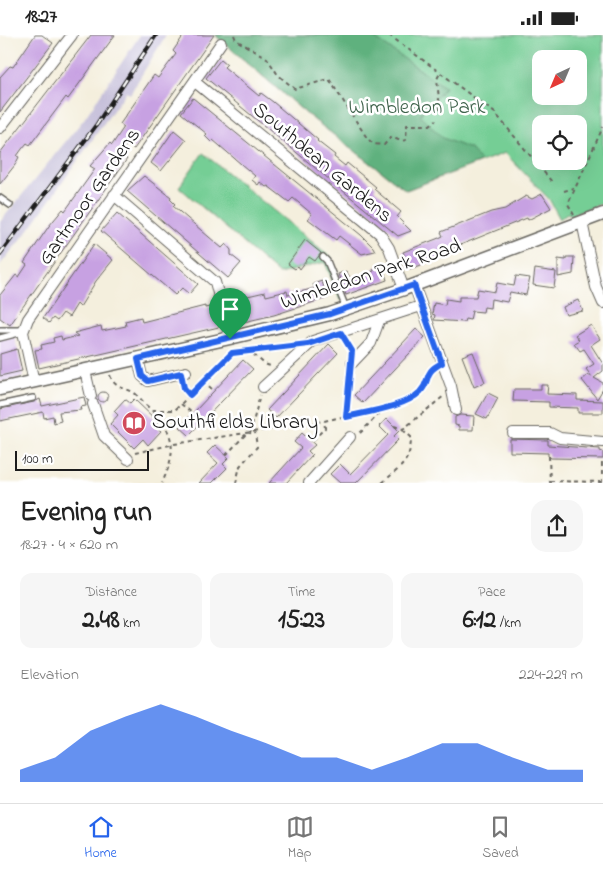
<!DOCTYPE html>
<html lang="en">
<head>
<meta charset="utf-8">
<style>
	:root { --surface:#fff; --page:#f6f6f6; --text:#222; --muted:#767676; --line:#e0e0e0; --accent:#2563eb }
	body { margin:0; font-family:"Indie Flower",sans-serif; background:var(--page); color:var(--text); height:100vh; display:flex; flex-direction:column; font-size:19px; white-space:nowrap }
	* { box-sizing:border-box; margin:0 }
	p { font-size:16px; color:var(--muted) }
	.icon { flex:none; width:28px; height:28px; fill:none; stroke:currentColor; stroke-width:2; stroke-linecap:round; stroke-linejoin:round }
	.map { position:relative; height:448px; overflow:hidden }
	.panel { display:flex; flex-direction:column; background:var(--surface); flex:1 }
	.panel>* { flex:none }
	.needle { width:32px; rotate:224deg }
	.tools { position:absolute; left:532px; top:15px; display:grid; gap:10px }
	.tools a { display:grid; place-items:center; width:55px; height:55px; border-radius:10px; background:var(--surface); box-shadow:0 5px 20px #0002; font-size:25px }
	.scale { position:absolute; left:15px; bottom:12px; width:134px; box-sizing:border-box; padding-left:5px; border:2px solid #1c1c1c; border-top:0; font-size:14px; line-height:18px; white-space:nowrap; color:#1c1c1c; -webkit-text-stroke:4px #fff; paint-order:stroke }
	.pin { position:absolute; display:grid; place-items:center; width:42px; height:42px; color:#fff; margin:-51px -21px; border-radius:50% 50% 50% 0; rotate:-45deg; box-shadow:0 0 5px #0007 }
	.pin .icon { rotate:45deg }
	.round { display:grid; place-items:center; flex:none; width:52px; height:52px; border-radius:15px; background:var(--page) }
	.head { display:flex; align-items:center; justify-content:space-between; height:85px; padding:0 20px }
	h1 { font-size:28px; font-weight:800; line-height:38px }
	.stats { display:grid; grid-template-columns:repeat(3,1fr); gap:8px; height:85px; padding:5px 20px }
	.stats div { display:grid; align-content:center; border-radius:12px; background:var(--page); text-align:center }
	.stats b { font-size:25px; font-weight:800 }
	.stats small { font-size:14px; font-weight:400 }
	.stats p { font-size:14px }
	.chart { height:140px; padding:10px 20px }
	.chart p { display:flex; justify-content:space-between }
	.chart svg { width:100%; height:90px; margin-top:5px; fill:var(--accent); opacity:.7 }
	.status { display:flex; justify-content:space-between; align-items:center; height:35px; padding:0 25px; background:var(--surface); direction:ltr }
	.status svg { height:14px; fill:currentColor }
	.tab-bar { display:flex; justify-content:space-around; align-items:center; height:70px; border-top:1px solid var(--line); background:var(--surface); font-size:14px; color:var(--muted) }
	.tab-bar a { display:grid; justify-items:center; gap:2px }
	.tab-bar .selected { color:var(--accent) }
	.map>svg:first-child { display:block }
	.built { fill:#e4d3f2 }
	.industrial { fill:#c6c0da }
	.green { fill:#74ce95; stroke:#487558; fill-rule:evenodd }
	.forest { fill:#5fb17e; stroke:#3e664d }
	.building { fill:#c7a1e2 }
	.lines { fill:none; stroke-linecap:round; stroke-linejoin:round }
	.service-casing { stroke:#686660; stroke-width:8 }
	.minor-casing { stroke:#686660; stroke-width:12 }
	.tertiary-casing { stroke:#686660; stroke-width:15 }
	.path { stroke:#686660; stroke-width:2; stroke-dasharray:4 4; stroke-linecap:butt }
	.service { stroke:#fff; stroke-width:5 }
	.minor { stroke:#fff; stroke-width:10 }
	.tertiary { stroke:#fff; stroke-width:12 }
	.rail-casing { stroke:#1c1c1c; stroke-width:4.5 }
	.rail { stroke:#fff; stroke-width:2.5; stroke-dasharray:8; stroke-linecap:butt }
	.route-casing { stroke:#fff; stroke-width:10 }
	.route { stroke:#2563eb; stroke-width:6 }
	.labels { text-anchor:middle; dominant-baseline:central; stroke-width:5; stroke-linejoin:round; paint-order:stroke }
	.park-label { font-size:21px; fill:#3f634c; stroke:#fff }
	.street-label { font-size:21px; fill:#1c1c1c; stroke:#fff }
	.poi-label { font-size:21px; fill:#1c1c1c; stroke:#fff; text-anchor:start }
</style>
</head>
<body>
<div class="status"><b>18:27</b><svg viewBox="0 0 49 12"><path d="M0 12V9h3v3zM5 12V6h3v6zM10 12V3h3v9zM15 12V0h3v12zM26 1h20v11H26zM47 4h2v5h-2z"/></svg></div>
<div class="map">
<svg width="603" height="448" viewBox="0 0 603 448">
	<rect width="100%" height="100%" fill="#fff"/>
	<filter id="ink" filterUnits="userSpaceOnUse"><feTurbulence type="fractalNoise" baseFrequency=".02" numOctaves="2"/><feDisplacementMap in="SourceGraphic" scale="10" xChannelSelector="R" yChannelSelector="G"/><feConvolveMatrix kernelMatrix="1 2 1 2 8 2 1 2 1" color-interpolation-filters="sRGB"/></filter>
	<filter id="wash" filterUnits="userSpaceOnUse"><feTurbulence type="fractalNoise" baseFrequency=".0096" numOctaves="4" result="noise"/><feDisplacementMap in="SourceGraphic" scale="20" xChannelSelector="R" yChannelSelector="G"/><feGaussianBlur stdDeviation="1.12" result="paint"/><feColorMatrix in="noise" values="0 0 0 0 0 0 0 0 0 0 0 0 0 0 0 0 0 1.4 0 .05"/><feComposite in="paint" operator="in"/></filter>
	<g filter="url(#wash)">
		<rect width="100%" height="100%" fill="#f4efdd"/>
		<path class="built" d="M14,299L24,342L0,347V302Z"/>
		<path class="industrial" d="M140,0H166L130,59L126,57L30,193L0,230V187L84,84Z"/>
		<path class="green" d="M215,0H603V168L572,180L567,178L560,184L549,164L505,118L406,155L309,81ZM541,24H579V61H541ZM541,89H579V126H541Z
			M203,118L332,223L329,224L345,263L340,265L325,227L279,239L179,152Z"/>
		<path class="forest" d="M215,0H370L445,52C438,64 426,69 420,81L443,103L472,115L481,127L406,155L309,81Z"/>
		<g id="blocks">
			<path class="building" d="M35,0H42L53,8L0,77V42L10,31L13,32Z
				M91,0H115L68,64L66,62L30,110L27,108L22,114L17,121L19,122L15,130L0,149V118Z
				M184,0H214L134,114L127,109L120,118L127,124L10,290L0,283V260L16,240L19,242L27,230L24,228L49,191L63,174L65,176L95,134L90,131L110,108L112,110L124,92L120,89L154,40L158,43L176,19L173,16Z
				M221,24L227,29L224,32L235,41L259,61L261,58L273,67L318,105L317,106L335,120L334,122L340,127L345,131L347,128L376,152L374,154L401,177L397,182L411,196L398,201L206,43Z
				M193,63L361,200L373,212L375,216L362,219L339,201L336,205L308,184L312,179L293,163L289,167L268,151L266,152L260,147L258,150L252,145L255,141L213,105L211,107L205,101L207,99L181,78Z
				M174,95L186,105L161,136L151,128Z
				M144,141L171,162L170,164L175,169L173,171L216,208L222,213L226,209L231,215V220L241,228L228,243L127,156Z
				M542,159L551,173L528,185L527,183L443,217L444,222L410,234L403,217L439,203L443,201L441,197L491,177L505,174L526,161L532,164Z
				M117,178L198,249L189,259L182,253L175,260L101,196Z
				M305,205L321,218L315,226L309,222L300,234L298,231L295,234L288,229Z
				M94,209L113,225L96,246L80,272L77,269L69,282L63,278L57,286L53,283L49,288L43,283Z
				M566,222H574L573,239L558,242V224L566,225Z
				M382,230L387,245L346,260L338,239L346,236L351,244L374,236L373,234Z
				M535,234L556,237L554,253L533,250Z
				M516,241L530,243L526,260L510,257L507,267L491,264L490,273L484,272L483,277L472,276L470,285L465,284L464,287L434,285L435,280L432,279L434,268L445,270L446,264L459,266V262H476L478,254L495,257L497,248L514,251Z
				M322,246L327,263L274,280L235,289L229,261L238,259L239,263L265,257L266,261L287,256L288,260L315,253L313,249Z
				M578,265L583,276L566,280L563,272Z
				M205,271V273L214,271L219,292L39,333L35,315L42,314L41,310L54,307L53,303L61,301L62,305L78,301L74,298L93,293L101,291L102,296L126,291L125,286L141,282L142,287Z
				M591,290L600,304L591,310L603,329V336L594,343L603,348V354L597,364L582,345L588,340L592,342L586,334L594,329L584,314L580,316L574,308L579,305L575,300Z
				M416,294L425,302L363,368L354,360Z
				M329,309L338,318L276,383L267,375Z
				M17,314L22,336L0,341V319Z
				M473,317L485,347L474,352L462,321Z
				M243,325L253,334L189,400L180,392Z
				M541,350H548L547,359L577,360V365L603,366V378H578V373L549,372V367L513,366L514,354H541Z
				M98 362a5 5 0 1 1 10 0a5 5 0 1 1-10 0Z
				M488,358L498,363L487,384L476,379Z
				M84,362L86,371L80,372L81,375L59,377L61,386L54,388L53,381L44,383L43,377L0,386V374L34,367L40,364L42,371Z
				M125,364L130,368L134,364L158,387L155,391L161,396L148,410L143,404L134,413L110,389L118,380L114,376Z
				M460,380L474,381L473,395H459V391L455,390V382Z
				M387,384L399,396L394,401L398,405L356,448H340L330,439L340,429L350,439L388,400L379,391Z
				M302,398L315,410L308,416L312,420L286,448H269L301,413L294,407Z
				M510,404L548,405V410L600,414V416L603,417V424L551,423L548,421V418L510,417Z
				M215,410L229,423L223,429L227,433L212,448H199L218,428L207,418Z"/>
		</g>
	</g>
	<g filter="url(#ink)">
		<use href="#blocks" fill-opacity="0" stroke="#686660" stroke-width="1"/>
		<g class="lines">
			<g class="service-casing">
				<path id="service" d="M0,163L10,170
					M323,222L327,226L346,273
					M0,295H23
					M0,303L23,297
					M0,370L33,363"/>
			</g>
			<g class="minor-casing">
				<path id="minor" d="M195,47L380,199L389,213L404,254
					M0,93L72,0
					M114,160L215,247L230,303
					M582,187L596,252L603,268
					M414,250L451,351L456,375
					M138,324L142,341L148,346L186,337
					M352,328L371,308L379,286
					M85,336L91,361
					M34,347L23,297L28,284L221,8
					M263,352L313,306L421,271
					M93,369L104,401L128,424
					M513,398H550L560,403L603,407
					M309,448L350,402"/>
			</g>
			<g class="tertiary-casing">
				<path id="tertiary" d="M0,354L230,303L330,279L404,254L603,179"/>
			</g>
			<path class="path" d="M234,0L236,5L267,23L278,40L295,54L329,44L367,103L373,109L384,110L391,102L401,106L406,105L407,90H430L436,85
				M389,0L495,78L552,147
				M440,75L437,44L441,36
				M564,156L574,153
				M574,180L568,169L603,92
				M347,305L351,315
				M246,317C257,318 261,330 271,331
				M110,340C114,353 123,352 133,357C138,360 143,367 147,371C175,396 178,414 162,448
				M203,346L213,355
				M183,347L184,353L190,360
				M181,369L191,377
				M152,375H175L232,318L295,310
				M346,382L351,337
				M394,391L403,394L444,361
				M360,398L379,379L378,374
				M250,399L260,360
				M313,405L325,393L324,386
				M135,418L174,409L324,386L405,368L419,357L430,334L434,332
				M226,420L246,399
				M549,421L550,448
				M602,428V447
				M550,446L603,447
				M236,448L240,431L257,412L255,398
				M382,448C399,433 411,428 411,402L403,395"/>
			<use href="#service" class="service"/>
			<use href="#minor" class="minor"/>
			<use href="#tertiary" class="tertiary"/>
			<g class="rail-casing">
				<path id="rail" d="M0,219L97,89L156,0"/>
			</g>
			<use href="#rail" class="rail"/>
		</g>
	</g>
	<g class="lines" filter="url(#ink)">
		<g class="route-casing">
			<path id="route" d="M414,250L442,328C422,338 432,344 420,357C405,372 367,377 346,382L352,316L341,298L308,309L232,318L190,360L184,353L181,338L148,346L142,341L138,324L330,279Z"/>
		</g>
		<use href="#route" class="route"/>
	</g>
	<defs>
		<g id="library-disc" transform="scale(1.25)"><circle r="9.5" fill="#d1495b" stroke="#fff"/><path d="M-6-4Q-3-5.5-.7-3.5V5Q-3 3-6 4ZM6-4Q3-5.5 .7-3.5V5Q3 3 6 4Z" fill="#fff"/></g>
	</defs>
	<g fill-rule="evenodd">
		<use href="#library-disc" x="134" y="388"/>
	</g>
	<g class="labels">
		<g class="park-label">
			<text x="417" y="73">Wimbledon Park</text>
		</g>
		<g class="street-label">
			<text transform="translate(322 128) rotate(40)">Southdean Gardens</text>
			<text transform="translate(90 162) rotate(-55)">Gartmoor Gardens</text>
			<text transform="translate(371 240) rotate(-18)">Wimbledon Park Road</text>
		</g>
		<g class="poi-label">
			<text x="152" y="388">Southfields Library</text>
		</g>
	</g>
</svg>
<div class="tools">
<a><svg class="needle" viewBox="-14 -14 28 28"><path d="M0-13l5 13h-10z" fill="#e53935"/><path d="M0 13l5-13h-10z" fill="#767676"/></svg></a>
<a><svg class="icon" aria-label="locate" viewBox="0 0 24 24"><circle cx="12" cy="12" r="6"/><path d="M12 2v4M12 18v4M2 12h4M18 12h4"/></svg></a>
</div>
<div class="scale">100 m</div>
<div class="pin" style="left:230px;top:304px;background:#1e9e55"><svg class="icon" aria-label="arrive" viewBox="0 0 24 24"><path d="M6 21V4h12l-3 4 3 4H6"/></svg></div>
</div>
<section class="panel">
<div class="head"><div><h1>Evening run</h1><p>18:27 · 4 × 620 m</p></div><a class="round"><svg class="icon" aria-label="share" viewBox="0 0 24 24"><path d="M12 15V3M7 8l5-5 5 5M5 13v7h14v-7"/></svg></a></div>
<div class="stats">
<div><p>Distance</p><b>2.48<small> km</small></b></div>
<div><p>Time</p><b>15:23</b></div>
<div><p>Pace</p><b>6:12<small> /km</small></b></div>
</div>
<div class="chart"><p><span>Elevation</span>224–229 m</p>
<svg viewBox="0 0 160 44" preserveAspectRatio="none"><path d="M0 44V38L10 32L20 19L30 12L40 6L50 12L60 19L70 25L80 32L90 32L100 38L110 32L120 25L130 25L140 32L150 38L160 38V44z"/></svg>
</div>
</section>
<nav class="tab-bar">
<a class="selected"><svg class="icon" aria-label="home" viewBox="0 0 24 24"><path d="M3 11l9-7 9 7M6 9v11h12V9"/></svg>Home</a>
<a><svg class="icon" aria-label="map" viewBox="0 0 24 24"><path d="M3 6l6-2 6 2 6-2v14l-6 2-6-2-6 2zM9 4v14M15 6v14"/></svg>Map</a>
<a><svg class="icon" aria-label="saved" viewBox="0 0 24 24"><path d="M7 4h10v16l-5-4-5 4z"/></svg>Saved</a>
</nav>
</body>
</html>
